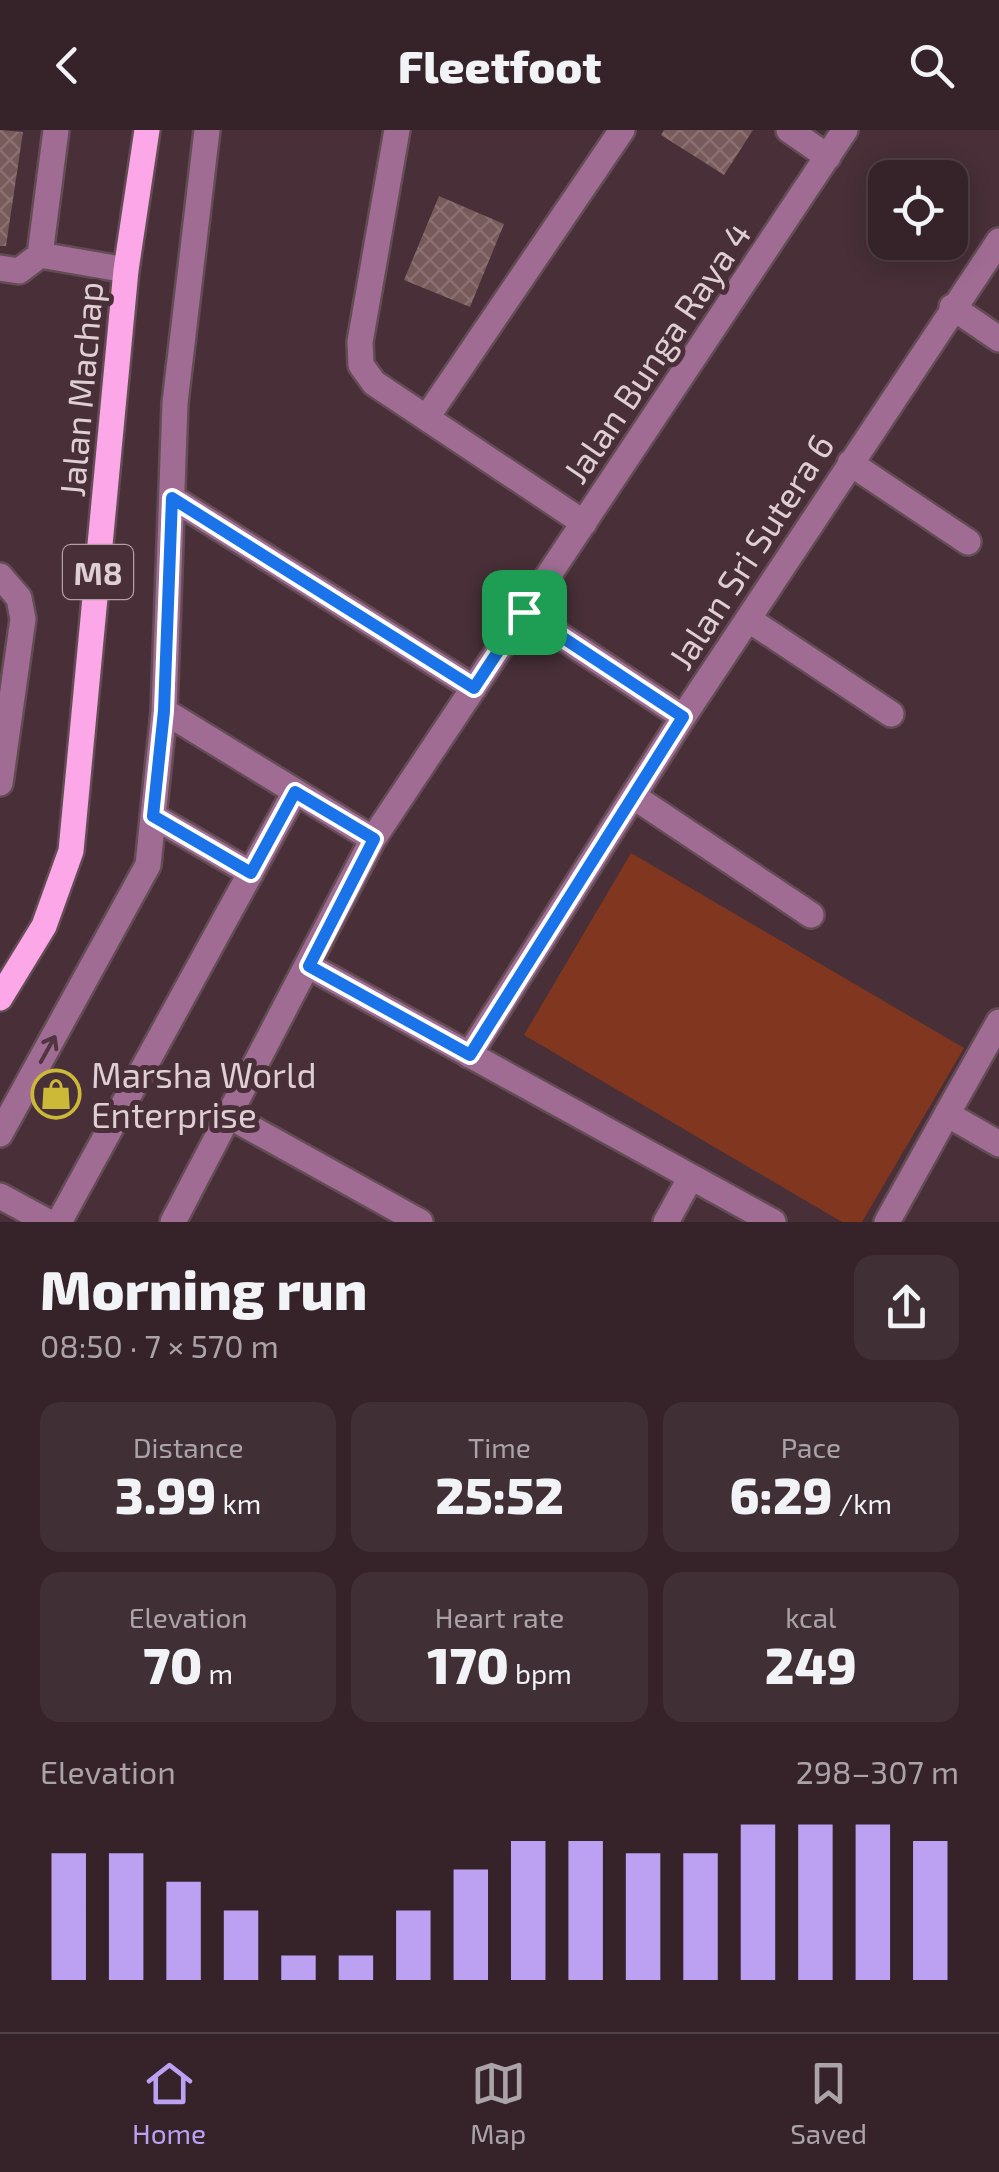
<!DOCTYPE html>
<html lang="en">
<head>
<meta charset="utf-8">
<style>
	:root { --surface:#36232a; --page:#412f36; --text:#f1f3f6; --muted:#aaa4a8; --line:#504047; --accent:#bca0f2 }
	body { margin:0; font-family:"Exo 2",sans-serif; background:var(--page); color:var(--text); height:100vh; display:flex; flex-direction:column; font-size:38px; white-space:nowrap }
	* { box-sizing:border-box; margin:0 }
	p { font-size:32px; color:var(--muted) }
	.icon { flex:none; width:55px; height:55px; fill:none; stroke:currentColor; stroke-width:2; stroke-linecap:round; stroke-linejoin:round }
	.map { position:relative; height:1092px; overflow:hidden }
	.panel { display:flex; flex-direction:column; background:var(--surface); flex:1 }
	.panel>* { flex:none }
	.tools { position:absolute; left:868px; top:30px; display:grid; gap:20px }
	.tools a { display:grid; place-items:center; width:100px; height:100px; border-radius:20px; background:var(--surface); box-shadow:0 5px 25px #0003,0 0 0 2px var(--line); font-size:50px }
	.pin { position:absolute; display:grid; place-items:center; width:85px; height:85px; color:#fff; margin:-42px; border-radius:20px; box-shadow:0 5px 15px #0006 }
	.round { display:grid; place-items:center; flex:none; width:105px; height:105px; border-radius:20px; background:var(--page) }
	.overview { display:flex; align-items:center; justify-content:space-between; height:170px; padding:0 40px }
	h1 { font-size:55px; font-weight:800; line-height:75px }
	.metrics { display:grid; grid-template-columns:repeat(3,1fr); gap:15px; height:170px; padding:10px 40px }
	.metrics div { display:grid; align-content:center; border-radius:20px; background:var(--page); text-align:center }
	.metrics b { font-size:50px; font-weight:800 }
	.metrics small { font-size:28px; font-weight:400 }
	.metrics p { font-size:28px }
	.chart { height:280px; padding:20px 40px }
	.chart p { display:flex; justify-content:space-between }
	.chart svg { width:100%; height:180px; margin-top:10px; stroke:var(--accent); stroke-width:6 }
	header { display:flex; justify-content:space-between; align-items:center; height:130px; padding:0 40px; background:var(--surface); font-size:45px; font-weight:800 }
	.tabs { display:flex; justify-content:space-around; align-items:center; height:140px; border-top:2px solid var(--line); background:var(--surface); font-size:28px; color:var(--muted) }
	.tabs a { display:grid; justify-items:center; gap:5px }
	.tabs .active { color:var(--accent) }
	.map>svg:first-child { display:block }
	.green { fill:#81371f }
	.building { fill:url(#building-cross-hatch) }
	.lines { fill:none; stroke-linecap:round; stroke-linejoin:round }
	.minor-casing { stroke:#634c54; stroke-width:30 }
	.major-casing { stroke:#634c54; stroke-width:30 }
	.minor { stroke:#a06c94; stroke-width:25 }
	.major { stroke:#fca7e8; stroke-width:25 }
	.oneway { stroke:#513541 }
	.route-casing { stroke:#fff; stroke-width:20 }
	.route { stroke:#1a73e8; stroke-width:12 }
	.labels { text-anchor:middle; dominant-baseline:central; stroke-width:10; stroke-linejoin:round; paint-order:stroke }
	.shield { fill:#482f38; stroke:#b29ea4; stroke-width:2.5 }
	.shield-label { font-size:32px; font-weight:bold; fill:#dfced3 }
	.street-label { font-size:35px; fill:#dfced3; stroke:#482f38 }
	.poi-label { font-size:35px; fill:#dfced3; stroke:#482f38; text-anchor:start }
</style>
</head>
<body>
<header><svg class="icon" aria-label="back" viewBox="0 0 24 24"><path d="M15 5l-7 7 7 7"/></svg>Fleetfoot<svg class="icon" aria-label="search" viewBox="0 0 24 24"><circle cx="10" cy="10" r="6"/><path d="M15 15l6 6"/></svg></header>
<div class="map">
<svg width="999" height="1092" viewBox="0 0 999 1092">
	<defs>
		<pattern id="building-cross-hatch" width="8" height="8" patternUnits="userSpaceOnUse" patternTransform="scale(2.5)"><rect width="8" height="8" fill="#775a5a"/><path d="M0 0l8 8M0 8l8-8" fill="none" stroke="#8a7071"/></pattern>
	</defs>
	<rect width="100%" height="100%" fill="#482f38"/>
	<path class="green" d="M631,723L964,918L862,1092H842L524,905Z"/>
	<path class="building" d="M0,0L23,2L6,116H0Z
		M664,0H753L724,45L661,5Z
		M439,66L504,94L470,177L404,150Z"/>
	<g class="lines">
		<g class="minor-casing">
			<path id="minor" d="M56,0L40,125L126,140
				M397,0L360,212L361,235L374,253L584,393
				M789,0L828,27
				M0,138L19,141L40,125
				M952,177L999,209
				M427,287L622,0
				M850,333L968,412
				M172,368L474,558
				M0,446L19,468L23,489L0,653
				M524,482L683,587
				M748,489L891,584
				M164,581L373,709
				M633,666L811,785
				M153,686L251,743
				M309,836L773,1092
				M999,892L947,984L999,1014
				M469,925L683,587L999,111
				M231,987L420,1092
				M0,1004L148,735L164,581L175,273L207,0
				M0,1066L48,1092
				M59,1092L295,662
				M173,1092L373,709L845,0
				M666,1092L691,1047
				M887,1092L947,984"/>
		</g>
		<g class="major-casing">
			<path id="major" d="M0,868L44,796L71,721L126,140L147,0"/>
		</g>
		<use href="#minor" class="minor"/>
		<use href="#major" class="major"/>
	</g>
	<defs><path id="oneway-shaft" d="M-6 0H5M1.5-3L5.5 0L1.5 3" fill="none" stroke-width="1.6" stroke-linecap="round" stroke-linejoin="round" transform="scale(2.5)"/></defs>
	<use class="oneway" href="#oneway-shaft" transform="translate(48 919) rotate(-61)"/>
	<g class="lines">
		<g class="route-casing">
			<path id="route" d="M172,368L474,558L524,482L683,587L470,925L309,836L374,709L295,662L251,743L153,686L164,581Z"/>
		</g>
		<use href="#route" class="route"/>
	</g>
	<defs>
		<g id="shop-ring" transform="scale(2.5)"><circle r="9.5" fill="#482f38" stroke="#ccb938" stroke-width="1.5"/><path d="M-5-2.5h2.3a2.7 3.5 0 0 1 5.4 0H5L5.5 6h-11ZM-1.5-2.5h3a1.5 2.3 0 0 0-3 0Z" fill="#ccb938"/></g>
	</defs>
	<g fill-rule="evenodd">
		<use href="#shop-ring" x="56" y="964"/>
	</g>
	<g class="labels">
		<rect class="shield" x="63" y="415" width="70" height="54" rx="8"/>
		<g class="shield-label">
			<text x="98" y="442">M8</text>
		</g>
		<g class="street-label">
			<text transform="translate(656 222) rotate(-56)">Jalan Bunga Raya 4</text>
			<text transform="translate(80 259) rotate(-85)">Jalan Machap</text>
			<text transform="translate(750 421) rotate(-57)">Jalan Sri Sutera 6</text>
		</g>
		<g class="poi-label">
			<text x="91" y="944">Marsha World<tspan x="91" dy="40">Enterprise</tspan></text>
		</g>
	</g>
</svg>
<div class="tools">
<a><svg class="icon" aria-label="locate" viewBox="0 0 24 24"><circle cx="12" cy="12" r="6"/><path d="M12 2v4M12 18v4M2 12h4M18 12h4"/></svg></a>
</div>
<div class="pin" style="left:524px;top:482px;background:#1e9e55"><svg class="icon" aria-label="arrive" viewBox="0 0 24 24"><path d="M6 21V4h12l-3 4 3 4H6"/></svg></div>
</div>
<section class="panel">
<div class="overview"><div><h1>Morning run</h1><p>08:50 · 7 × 570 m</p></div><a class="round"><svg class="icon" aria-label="share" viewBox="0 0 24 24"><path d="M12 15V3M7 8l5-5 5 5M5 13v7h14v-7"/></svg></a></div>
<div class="metrics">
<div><p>Distance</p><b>3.99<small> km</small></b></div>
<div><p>Time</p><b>25:52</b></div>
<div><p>Pace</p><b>6:29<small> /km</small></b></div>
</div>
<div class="metrics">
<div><p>Elevation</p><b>70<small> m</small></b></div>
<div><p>Heart rate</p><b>170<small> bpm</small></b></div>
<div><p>kcal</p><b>249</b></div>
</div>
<div class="chart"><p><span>Elevation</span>298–307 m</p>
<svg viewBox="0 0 160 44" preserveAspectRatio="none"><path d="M5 44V13M15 44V13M25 44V20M35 44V27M45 44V38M55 44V38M65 44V27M75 44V17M85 44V10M95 44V10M105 44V13M115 44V13M125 44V6M135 44V6M145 44V6M155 44V10"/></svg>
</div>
</section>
<nav class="tabs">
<a class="active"><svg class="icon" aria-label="home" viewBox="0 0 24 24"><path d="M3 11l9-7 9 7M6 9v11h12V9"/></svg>Home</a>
<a><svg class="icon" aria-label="map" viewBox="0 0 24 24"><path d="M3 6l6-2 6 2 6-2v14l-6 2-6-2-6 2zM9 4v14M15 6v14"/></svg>Map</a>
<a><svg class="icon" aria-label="saved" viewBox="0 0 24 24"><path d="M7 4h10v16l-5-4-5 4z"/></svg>Saved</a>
</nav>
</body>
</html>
